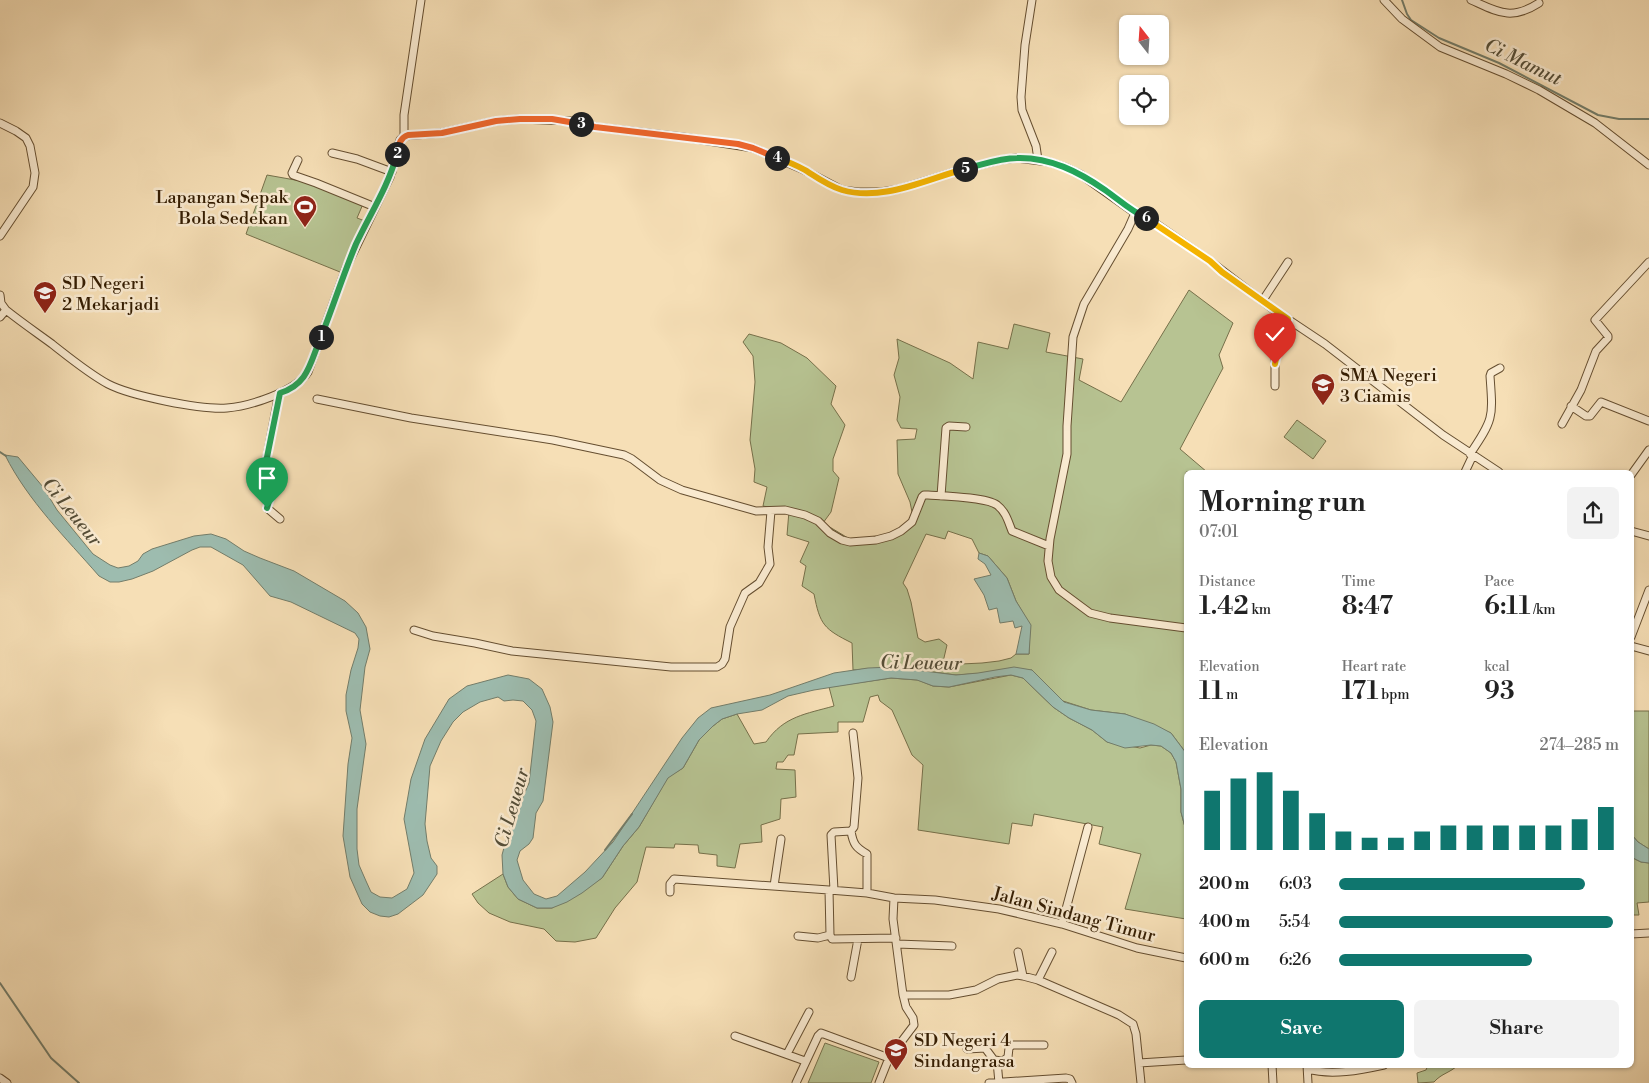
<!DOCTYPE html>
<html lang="en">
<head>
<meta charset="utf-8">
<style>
	:root { --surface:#fff; --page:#f2f2f2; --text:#222; --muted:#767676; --accent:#0f766e }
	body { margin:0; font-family:"Libre Bodoni",serif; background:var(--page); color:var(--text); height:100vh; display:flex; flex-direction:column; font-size:19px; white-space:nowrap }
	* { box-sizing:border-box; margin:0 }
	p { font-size:16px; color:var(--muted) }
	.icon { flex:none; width:28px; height:28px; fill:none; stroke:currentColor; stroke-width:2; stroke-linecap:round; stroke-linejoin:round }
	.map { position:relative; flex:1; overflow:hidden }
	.details { position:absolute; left:1184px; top:470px; width:450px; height:598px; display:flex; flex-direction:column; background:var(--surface); border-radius:8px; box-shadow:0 1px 4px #0004 }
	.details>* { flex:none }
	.needle { width:32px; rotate:343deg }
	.buttons { position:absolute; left:1119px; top:15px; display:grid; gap:10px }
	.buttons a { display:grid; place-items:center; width:50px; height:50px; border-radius:8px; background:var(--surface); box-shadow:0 1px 4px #0004; font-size:25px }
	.pin { position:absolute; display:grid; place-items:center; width:42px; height:42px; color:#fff; margin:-51px -21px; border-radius:50% 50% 50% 0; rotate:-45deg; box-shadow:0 0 5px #0007 }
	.pin .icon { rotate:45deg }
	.km { position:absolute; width:25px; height:25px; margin:-12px; border-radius:50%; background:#222; color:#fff; font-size:14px; line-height:25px; text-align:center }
	.round { display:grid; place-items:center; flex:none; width:52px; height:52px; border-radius:8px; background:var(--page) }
	.headline { display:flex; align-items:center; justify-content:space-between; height:85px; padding:0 15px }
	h1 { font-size:28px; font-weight:600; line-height:38px }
	.figures { display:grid; grid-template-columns:repeat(3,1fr); gap:8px; height:85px; padding:5px 15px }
	.figures div { display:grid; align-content:center }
	.figures b { font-size:25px; font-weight:600 }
	.figures small { font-size:14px; font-weight:400 }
	.figures p { font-size:14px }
	.chart { height:140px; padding:10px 15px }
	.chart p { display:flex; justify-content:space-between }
	.chart svg { width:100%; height:90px; margin-top:5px; stroke:var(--accent); stroke-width:6 }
	.action { display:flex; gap:10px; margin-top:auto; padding:10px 15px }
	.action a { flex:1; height:58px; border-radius:8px; background:var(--accent); color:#fff; font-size:20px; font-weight:600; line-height:58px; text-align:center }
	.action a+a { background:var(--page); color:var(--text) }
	ul { padding:0 15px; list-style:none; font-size:16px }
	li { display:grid; grid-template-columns:80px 60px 1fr; align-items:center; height:38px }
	li i { height:12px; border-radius:6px; background:var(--accent) }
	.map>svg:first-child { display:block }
	.green { fill:#b7c392; stroke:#76704a; fill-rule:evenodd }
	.water { fill:#9dbcaf; stroke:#737d6a }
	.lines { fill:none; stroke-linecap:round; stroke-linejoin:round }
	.stream { stroke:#737d6a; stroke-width:2 }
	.minor-casing { stroke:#654e30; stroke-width:9 }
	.minor { stroke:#f9ead0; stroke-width:7 }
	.split-1-casing { stroke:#fff; stroke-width:10 }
	.split-2-casing { stroke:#fff; stroke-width:10 }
	.split-3-casing { stroke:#fff; stroke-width:10 }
	.split-4-casing { stroke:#fff; stroke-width:10 }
	.split-5-casing { stroke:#fff; stroke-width:10 }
	.split-6-casing { stroke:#fff; stroke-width:10 }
	.split-7-casing { stroke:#fff; stroke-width:10 }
	.split-1 { stroke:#22a559; stroke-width:6 }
	.split-2 { stroke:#22a559; stroke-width:6 }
	.split-3 { stroke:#f0652b; stroke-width:6 }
	.split-4 { stroke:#f0652b; stroke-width:6 }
	.split-5 { stroke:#f5b400; stroke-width:6 }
	.split-6 { stroke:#22a559; stroke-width:6 }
	.split-7 { stroke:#f5b400; stroke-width:6 }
	.labels { text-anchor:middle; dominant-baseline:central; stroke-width:5; stroke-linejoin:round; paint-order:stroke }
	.poi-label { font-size:18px; fill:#351e03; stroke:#f9ead0; text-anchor:start }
	.street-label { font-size:18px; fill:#351e03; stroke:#f9ead0 }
	.water-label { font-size:19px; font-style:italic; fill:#544d37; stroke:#f9ead0 }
</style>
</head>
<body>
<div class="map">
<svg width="1649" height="1083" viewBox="0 0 1649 1083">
	<rect width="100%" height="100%" fill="#f6dfb6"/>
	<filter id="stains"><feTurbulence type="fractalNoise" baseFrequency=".004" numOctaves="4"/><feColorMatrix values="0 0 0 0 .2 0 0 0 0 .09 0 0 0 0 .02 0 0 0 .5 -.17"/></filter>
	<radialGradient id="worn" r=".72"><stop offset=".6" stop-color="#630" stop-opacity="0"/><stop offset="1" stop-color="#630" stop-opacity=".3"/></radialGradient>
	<path class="green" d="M267,175L312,183L363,204L357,218L365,221L340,272L246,234Z
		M1189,290L1233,323L1219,355L1223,368L1180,449L1207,472H1186V753L1171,733L1125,714L1091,710L1063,701L1032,670L956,675L893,667L853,670L852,643C824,629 820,625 814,594L802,586L806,566L800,562L809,542L787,535L789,511L763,506L767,487L754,482L755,469L750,440L755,382L753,356L743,342L749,334L781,343L807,358L836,386L831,404L845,425L833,459V471L839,478L831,512L823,523L858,544C878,540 901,539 914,522L910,502L898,474L897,440L915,439L917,429L901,428L897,420L900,397L894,375L899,358L897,339L950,363L973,379L978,342L1008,349L1014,324L1050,333L1046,352L1083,359L1079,380L1121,402ZM948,531L972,539L979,553L988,556L1007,578L1016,601L1030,625L1029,654H1016L1011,658L999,661L982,663L961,664L943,662L947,645L939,639L925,642L918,638L911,602L907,589L903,583L926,534L945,539Z
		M1297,420L1326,441L1313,459L1284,437Z
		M1011,675L1023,678L1053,707L1069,718L1092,730L1107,742L1140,748L1151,745L1161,746L1171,753L1176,762L1181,789V812L1186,831V919L1125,909L1141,854L1099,844L1103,827L1034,814L1032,826L1012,823L1009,844L918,830L923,765L912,755L892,710L880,701L878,695L870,697L863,722H838V732L798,734L794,755H788L783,762H777L776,769L795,770L796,797L781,799L780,819L761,825L762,842L740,844L735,868L717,866V855L699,853L698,845L675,844L674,848L646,847L637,882L615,908L596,938L575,942L556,941L544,929L510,922L489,913L478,903L472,894L503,874L508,887L518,899L537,908H552L602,878L623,846L639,827L668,777L683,768L699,740L713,726L722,719L737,714L754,744L766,742C784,716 806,714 834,706L829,687L891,678L918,680L933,686L949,687Z
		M1631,711H1649V849L1638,842L1631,834Z
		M1631,857L1641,862L1649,863V902L1637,903L1639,915H1632L1631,913Z
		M825,1043L879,1062L871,1083H808Z
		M1428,1065H1458C1450,1073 1442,1073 1434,1082L1418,1083L1417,1073L1426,1070Z"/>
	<path class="water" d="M5,455L18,457L43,487L57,510L93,554L110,565L118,568L129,566L138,561L143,554L152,549L194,536L211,534L226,539L244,551L260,558L294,571L345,601L358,613L366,627L370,649L365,667L360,710L366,744L357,809V849L359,865L366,881L371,892L380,897L392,898L407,889L414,873L404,819L411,779L425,739L449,699L467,686L508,675L529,679L542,689L550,707L553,722L543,801L536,813L533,838L529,844L520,851L517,860L523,880L534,894L546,899L557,896L585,872L613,842L682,738L698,718L711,708L770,695L834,673L868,668L892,667L956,675L978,673L1014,667L1032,670L1064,702L1091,710L1125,714L1154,724L1171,733L1186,753V831L1181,812V789L1176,762L1171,753L1161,746L1151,745L1125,748L1107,742L1092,730L1069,718L1053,707L1023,678L1011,675L995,677L949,687L933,686L917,680L891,678L814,690L788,696L762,710L737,714L722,719L713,726L699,740L683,768L668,778L639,827L623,846L602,878L582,893L567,902L552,908H537L518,899L508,887L503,874L502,855L509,829L529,783L536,721L532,710L523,701L513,700L504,701L498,697L480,702L463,712L453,722L441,741L430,766L425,824L427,841L431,858L437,866V874L423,895L398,914L389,917L380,916L370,912L362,904L350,877L343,836L348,764L352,738L346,711V695L351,670L358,648L359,639L355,633L291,602L270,596L243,565L211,547H200L192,550L153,571L132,579L119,582H110L99,576C66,538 28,501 5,455Z
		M979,553L988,556L1007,578L1016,601L1031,625L1029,654H1016L1022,626L1015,628L1013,621L1000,623L997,608L989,610L984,595L974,579L991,575L985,564L978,559Z
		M1631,834L1638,842L1649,849V863L1641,862L1631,857Z"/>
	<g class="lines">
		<path class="stream" d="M1402,0L1407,14L1411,20L1439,38L1499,63L1598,115L1619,119H1649
			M0,452L6,456
			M605,850L632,814
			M0,983L51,1058L79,1083"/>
		<g class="minor-casing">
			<path id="minor" d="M1032,0L1025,45L1021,97L1022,110L1036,146L1038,160
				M1384,0L1402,19L1440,47L1506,74L1539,90L1595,123L1649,165
				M1471,0C1498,12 1511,21 1539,3
				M0,123L16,131L26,138L30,146L35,173L33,187L0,236
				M404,136L441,133L496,121L520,119L571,121L595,127L683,137L753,148L802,169L842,190L858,192H881L899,189L957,171L1000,160L1016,158L1049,162L1065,167L1080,174L1135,213L1152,221L1210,261L1274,310L1325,344L1443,435L1499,472
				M404,136V115L421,0
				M332,153L357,159L392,172
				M298,160L292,173L293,175L316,183L375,207
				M1135,213L1128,229L1084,304L1073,337L1067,426V454L1050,539L1048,561L1051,577L1059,590L1090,613L1110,618L1186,628
				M0,295L1,303L6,310C21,322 37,333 52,344C70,358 88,373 108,384C131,396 201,410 227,408C250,406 295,392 308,372L346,268L390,177L400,140L404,136
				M1263,300L1288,262
				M0,317L6,310
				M1275,386V360L1288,327V319
				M279,393L264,472L265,475L276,478L267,508L280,519
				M317,399L411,418L553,440L624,455L632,459L660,480L682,490L756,511L785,510L805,515L818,521L830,533L842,540L850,542L876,540L891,536L901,531L912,522L922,497L924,495H928C943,496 986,497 997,505C1006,512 1008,521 1012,531L1049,546
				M1571,406L1586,416H1590L1601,402L1649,421
				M1562,424L1581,390L1596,351L1608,338V336L1595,320L1649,262
				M1470,454C1494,419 1493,417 1490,376L1491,373L1500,368
				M1465,472L1473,455
				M1631,475L1649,450
				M941,496L946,428L949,426L966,427
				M1631,531L1649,536
				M414,630L433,636L475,643L512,651L671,667H717L722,664L725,659L730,627L745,593L759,583L770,564L768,547L771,511
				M1631,637L1649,590
				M1631,646L1649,651
				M851,831C853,844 856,848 867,854V893
				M774,886L781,839
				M829,890L867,893L894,898L935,900L999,909L1062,924L1137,948L1186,958
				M834,890L831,835L834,832L851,831L854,827L858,778L853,733
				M670,892V884L674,879L829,890L830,935L832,939L896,938
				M1062,924L1088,827
				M1631,934L1649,933
				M798,936L818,938L830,935
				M897,944L952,946
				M1018,952L1023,976
				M851,977L858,939
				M1038,980L1052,952
				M903,995H949L976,990L998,979L1017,975L1023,976L1038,980L1119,1015L1133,1024L1136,1034L1141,1083
				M735,1036L805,1061
				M967,1049L985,1048L994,1060L1003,1061L1008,1057L1009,1048L1012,1045H1044
				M787,1054L809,1012
				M997,1061L999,1083
				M1139,1063L1186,1060
				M1272,1065L1273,1083
				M1307,1065L1308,1083
				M1308,1069C1331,1076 1361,1070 1384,1065
				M0,1078L7,1083
				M796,1083L818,1036L821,1033L889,1058
				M879,1083L889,1058L914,1025L913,1018L906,1007L903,995L893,919L894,898
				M989,1083L1066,1078L1070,1079L1072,1083"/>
		</g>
		<use href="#minor" class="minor"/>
	</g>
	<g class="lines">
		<g class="split-1-casing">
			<path id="split-1" d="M267,508L276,478L265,475L264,472L280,393C309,384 310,362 321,337"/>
		</g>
		<g class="split-2-casing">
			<path id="split-2" d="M321,337C333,307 343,275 356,244C370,214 388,187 397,154"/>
		</g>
		<g class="split-3-casing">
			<path id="split-3" d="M397,154C399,146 399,138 408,135L442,133L496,121L520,119H552L581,124"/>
		</g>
		<g class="split-4-casing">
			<path id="split-4" d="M581,124L595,127L738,144L753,148L777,158"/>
		</g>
		<g class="split-5-casing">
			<path id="split-5" d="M777,158C786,161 796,165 805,170C816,177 829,186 842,190C883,202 926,179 965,169"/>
		</g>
		<g class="split-6-casing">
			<path id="split-6" d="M965,169C982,165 999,158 1017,158C1050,157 1079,172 1105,190C1119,200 1131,211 1146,218"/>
		</g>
		<g class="split-7-casing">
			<path id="split-7" d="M1146,218L1210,261L1222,272L1288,319C1288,336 1277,348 1275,364"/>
		</g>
		<use href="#split-1" class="split-1"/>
		<use href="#split-2" class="split-2"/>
		<use href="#split-3" class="split-3"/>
		<use href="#split-4" class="split-4"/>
		<use href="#split-5" class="split-5"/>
		<use href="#split-6" class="split-6"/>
		<use href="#split-7" class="split-7"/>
	</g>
	<defs>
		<g id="stadium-pin" transform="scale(1.25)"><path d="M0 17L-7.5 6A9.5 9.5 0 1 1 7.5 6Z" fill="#8f2418" stroke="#f9ead0"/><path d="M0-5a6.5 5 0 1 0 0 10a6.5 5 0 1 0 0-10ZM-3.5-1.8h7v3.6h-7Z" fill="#fff"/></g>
		<g id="school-pin" transform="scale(1.25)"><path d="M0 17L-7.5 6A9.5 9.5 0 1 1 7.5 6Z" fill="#8f2418" stroke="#f9ead0"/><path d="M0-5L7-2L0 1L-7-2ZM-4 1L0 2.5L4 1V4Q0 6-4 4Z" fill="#fff"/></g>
	</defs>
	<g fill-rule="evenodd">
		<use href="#stadium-pin" x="305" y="207"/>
		<use href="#school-pin" x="45" y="293"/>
		<use href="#school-pin" x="1323" y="385"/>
		<use href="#school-pin" x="896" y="1050"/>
	</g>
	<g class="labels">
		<g class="poi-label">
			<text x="288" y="197" text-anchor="end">Lapangan Sepak<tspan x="288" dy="21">Bola Sedekan</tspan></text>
			<text x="62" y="283">SD Negeri<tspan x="62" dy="21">2 Mekarjadi</tspan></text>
			<text x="1340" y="375">SMA Negeri<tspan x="1340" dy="21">3 Ciamis</tspan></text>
			<text x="914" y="1040">SD Negeri 4<tspan x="914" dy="21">Sindangrasa</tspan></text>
		</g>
		<g class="street-label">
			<text transform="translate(1074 915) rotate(15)">Jalan Sindang Timur</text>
		</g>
		<g class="water-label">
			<text transform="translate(1523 62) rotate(26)">Ci Mamut</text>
			<text transform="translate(72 512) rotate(51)">Ci Leueur</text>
			<text transform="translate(921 663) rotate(1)">Ci Leueur</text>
			<text transform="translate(512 808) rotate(-74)">Ci Leueur</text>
		</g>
	</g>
	<rect width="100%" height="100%" filter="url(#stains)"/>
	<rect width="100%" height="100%" fill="url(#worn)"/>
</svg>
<div class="buttons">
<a><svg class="needle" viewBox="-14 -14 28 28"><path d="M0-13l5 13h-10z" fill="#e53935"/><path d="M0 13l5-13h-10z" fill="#767676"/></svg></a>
<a><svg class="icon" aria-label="locate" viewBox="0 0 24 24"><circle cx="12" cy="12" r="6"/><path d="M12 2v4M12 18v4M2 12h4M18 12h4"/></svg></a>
</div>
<div class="pin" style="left:267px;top:508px;background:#1e9e55"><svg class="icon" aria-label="arrive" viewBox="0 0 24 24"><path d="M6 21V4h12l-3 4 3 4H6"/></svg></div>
<div class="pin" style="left:1275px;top:364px;background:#d93025"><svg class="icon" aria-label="check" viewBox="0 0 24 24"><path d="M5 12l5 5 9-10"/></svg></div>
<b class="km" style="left:321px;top:337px">1</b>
<b class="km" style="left:397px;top:154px">2</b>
<b class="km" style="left:581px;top:124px">3</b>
<b class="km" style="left:777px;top:158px">4</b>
<b class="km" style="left:965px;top:169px">5</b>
<b class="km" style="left:1146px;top:218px">6</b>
<section class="details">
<div class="headline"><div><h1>Morning run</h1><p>07:01</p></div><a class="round"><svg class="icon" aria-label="share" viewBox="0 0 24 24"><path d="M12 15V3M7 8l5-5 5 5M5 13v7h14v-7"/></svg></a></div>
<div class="figures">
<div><p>Distance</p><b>1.42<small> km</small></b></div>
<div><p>Time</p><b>8:47</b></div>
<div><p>Pace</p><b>6:11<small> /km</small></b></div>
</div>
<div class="figures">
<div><p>Elevation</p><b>11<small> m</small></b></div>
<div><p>Heart rate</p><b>171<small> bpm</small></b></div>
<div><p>kcal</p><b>93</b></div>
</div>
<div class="chart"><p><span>Elevation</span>274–285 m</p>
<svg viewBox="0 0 160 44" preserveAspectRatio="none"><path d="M5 44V15M15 44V9M25 44V6M35 44V15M45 44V26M55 44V35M65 44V38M75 44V38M85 44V35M95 44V32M105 44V32M115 44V32M125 44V32M135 44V32M145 44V29M155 44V23"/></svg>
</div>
<ul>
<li><b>200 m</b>6:03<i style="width:88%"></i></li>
<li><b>400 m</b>5:54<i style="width:98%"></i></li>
<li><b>600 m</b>6:26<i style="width:69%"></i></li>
</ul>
<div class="action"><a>Save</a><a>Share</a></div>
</section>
</div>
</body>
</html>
